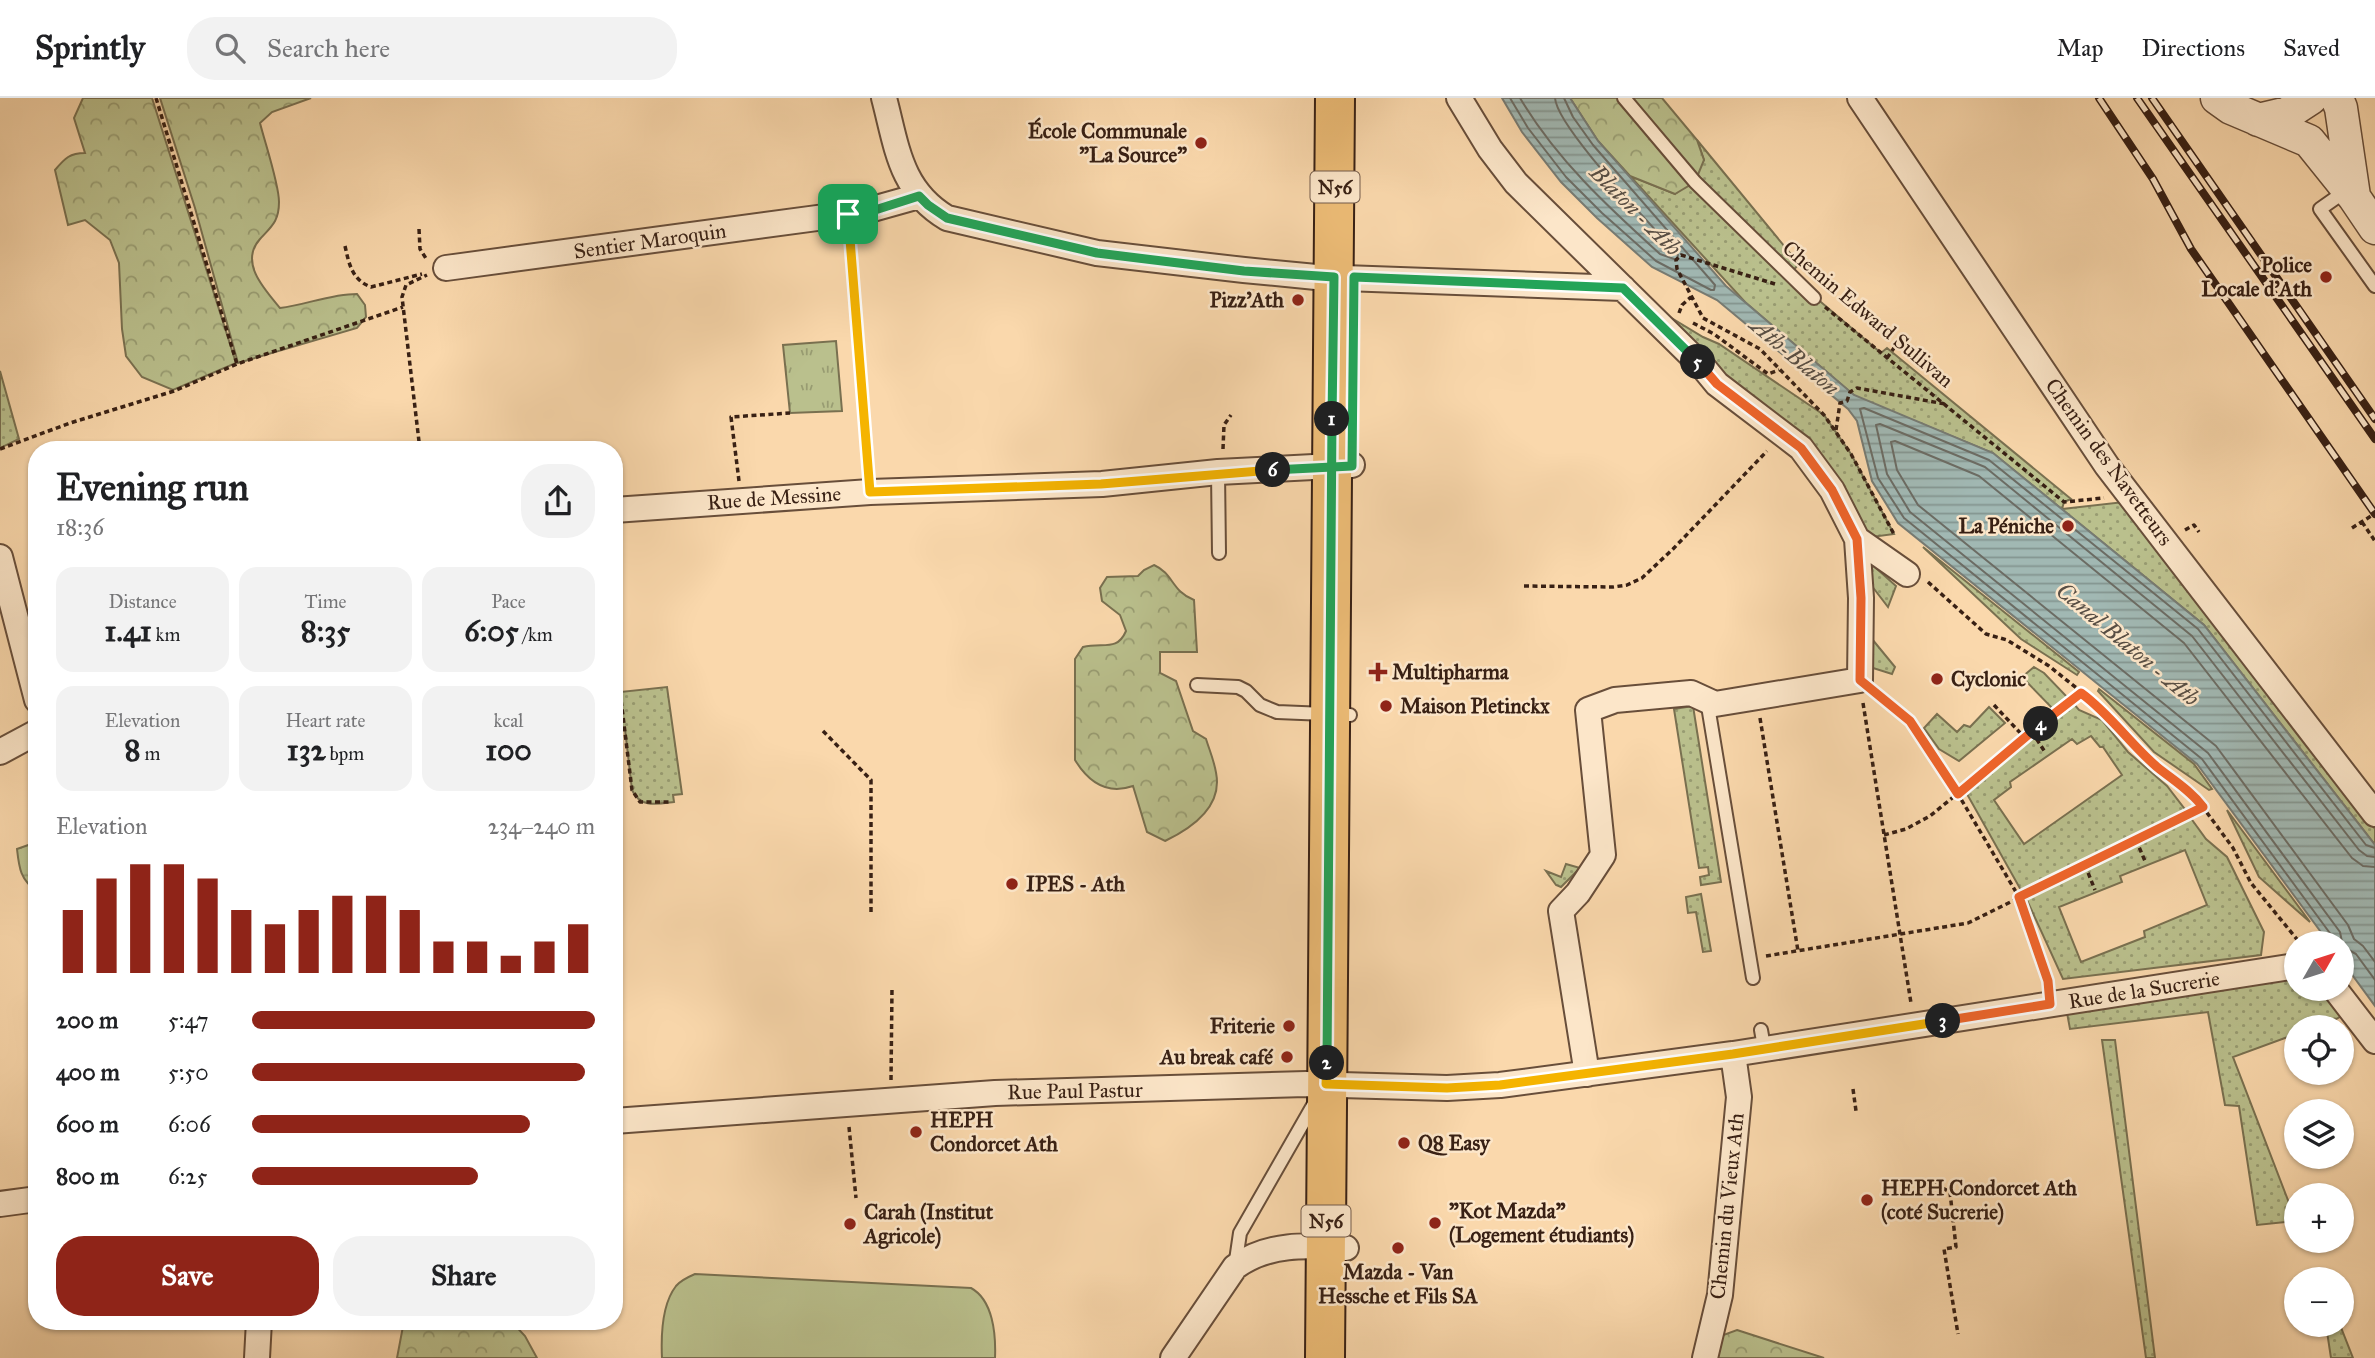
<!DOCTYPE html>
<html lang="en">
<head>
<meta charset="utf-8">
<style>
	:root { --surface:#fff; --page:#f2f2f2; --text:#202124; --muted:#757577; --line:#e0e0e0; --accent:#8f2418 }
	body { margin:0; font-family:"IM FELL Great Primer",serif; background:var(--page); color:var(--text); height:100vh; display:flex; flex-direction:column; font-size:26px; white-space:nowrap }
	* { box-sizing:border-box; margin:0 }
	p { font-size:23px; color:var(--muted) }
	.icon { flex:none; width:38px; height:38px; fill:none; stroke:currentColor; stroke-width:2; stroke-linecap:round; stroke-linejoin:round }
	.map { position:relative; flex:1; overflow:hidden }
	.details { position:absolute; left:28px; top:343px; width:595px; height:889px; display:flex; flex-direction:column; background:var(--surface); border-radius:28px; box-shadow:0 2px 5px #0004 }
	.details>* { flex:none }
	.needle { width:46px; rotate:51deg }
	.buttons { position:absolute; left:2284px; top:833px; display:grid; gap:14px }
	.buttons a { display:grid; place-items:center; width:70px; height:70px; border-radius:50%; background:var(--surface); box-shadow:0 2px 5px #0004; font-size:35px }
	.pin { position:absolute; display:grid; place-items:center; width:60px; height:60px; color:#fff; margin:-30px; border-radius:14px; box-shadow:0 4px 10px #0006 }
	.km { position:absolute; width:35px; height:35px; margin:-18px; border-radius:50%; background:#222; color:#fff; font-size:19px; line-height:35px; text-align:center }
	.round { display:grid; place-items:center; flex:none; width:74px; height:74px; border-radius:28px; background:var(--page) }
	.summary { display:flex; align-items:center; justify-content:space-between; height:119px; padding:0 28px }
	h1 { font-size:38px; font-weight:700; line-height:52px }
	.metrics { display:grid; grid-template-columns:repeat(3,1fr); gap:10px; height:119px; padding:7px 28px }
	.metrics div { display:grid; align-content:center; border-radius:18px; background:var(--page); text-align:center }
	.metrics b { font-size:30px; font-weight:700 }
	.metrics small { font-size:19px; font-weight:400 }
	.metrics p { font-size:19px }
	.chart { height:196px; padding:14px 28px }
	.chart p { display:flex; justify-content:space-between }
	.chart svg { width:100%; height:126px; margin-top:7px; stroke:var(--accent); stroke-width:6 }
	.button { display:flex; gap:14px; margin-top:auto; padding:14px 28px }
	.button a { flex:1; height:80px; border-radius:28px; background:var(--accent); color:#fff; font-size:28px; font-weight:700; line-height:80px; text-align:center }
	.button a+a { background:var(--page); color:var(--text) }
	ul { padding:0 28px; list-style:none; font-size:23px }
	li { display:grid; grid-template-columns:112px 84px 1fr; align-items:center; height:52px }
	li i { height:18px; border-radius:9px; background:var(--accent) }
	header { display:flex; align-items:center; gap:42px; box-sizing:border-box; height:98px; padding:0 35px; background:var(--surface); border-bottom:2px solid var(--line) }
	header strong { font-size:33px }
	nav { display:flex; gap:38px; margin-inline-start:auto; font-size:24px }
	.search { width:490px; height:63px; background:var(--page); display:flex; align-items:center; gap:18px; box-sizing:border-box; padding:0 24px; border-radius:28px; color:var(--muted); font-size:26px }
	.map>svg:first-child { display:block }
	.grass { fill:url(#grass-dots); stroke:#797050; stroke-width:2; fill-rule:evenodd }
	.forest { fill:url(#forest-crowns); stroke:#797050; stroke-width:2 }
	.park { fill:url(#park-tufts); stroke:#797050; stroke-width:2 }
	.pitch { fill:#bac08d; stroke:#797050; stroke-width:2 }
	.water { fill:url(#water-rules); stroke:#777b73; stroke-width:2 }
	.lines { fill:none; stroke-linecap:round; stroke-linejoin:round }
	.shore { stroke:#6c6c64; stroke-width:2 }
	.service-casing { stroke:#684e3a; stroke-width:16 }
	.minor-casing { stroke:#684e3a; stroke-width:28 }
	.tertiary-casing { stroke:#684e3a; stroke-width:35 }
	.primary-casing { stroke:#382014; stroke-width:42 }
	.path { stroke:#382014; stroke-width:3.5; stroke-dasharray:5 3.5; stroke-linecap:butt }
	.service { stroke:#fce6c9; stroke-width:12 }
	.minor { stroke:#fce6c9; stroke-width:24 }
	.tertiary { stroke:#fce6c9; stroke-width:32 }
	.primary { stroke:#edbc76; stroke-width:38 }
	.rail-casing { stroke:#382014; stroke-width:8 }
	.rail { stroke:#fce6c9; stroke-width:5; stroke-dasharray:16; stroke-linecap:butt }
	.split-1-casing { stroke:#fff; stroke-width:14 }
	.split-2-casing { stroke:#fff; stroke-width:14 }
	.split-3-casing { stroke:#fff; stroke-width:14 }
	.split-4-casing { stroke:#fff; stroke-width:14 }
	.split-5-casing { stroke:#fff; stroke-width:14 }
	.split-6-casing { stroke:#fff; stroke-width:14 }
	.split-7-casing { stroke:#fff; stroke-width:14 }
	.split-1 { stroke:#22a559; stroke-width:9 }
	.split-2 { stroke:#22a559; stroke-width:9 }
	.split-3 { stroke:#f5b400; stroke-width:9 }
	.split-4 { stroke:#f0652b; stroke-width:9 }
	.split-5 { stroke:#f0652b; stroke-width:9 }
	.split-6 { stroke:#22a559; stroke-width:9 }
	.split-7 { stroke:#f5b400; stroke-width:9 }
	.poi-dot { fill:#8f2418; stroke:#fce6c9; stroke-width:2.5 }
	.labels { text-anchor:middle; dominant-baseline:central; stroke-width:5; stroke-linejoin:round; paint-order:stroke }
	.shield { fill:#fce6c9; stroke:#735b4a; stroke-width:2 }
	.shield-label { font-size:19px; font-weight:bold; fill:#382014 }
	.poi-label { font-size:21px; font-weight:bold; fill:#382014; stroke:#fce6c9; text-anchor:start }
	.street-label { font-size:21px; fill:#382014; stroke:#fce6c9 }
	.water-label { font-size:23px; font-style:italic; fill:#584e44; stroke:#fce6c9 }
</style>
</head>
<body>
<header>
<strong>Sprintly</strong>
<div class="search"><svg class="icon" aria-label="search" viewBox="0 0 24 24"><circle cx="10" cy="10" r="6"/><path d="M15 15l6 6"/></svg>Search here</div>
<nav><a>Map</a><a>Directions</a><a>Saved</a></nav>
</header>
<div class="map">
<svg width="2375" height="1260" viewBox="0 0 2375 1260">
	<defs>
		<pattern id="grass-dots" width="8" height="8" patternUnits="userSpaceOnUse" patternTransform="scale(1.75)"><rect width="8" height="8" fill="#bac08d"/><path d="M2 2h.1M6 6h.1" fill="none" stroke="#989c72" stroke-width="1.8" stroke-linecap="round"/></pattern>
		<pattern id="forest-crowns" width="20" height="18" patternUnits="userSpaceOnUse" patternTransform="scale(1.75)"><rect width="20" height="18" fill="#bac08d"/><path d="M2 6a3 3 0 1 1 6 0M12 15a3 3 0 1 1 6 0" fill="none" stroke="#989c72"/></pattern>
		<pattern id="park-tufts" width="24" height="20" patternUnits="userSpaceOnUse" patternTransform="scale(1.75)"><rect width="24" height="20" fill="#bac08d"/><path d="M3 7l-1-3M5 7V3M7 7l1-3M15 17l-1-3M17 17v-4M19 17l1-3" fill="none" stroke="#989c72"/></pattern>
		<pattern id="water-rules" width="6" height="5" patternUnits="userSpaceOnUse" patternTransform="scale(1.75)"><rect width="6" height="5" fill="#a1b8b3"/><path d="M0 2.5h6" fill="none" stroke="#849590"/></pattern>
	</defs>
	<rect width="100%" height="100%" fill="#fad8ac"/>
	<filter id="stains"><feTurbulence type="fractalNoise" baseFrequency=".00286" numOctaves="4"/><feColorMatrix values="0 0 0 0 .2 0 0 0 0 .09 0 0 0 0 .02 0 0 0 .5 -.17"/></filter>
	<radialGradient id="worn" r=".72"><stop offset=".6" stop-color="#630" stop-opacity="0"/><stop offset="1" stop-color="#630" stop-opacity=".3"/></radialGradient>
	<path class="grass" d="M1697,42L1799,166L1789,177L1881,255L1887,250L2071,401L2064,404L2062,411L2124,404L2375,731V747L2204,527L1993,355L1856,299L1745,204L1630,78L1675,96L1704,62Z
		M1645,204L1703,239L1719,246L1824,317L1851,356L1894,436L1857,441L1832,392Z
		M0,273L19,341L0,350Z
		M1923,449L2079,574L2077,577L2021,541Z
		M1867,462L1896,488L1888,509L1868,483Z
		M1872,541L1895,569L1892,576L1873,570Z
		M2034,569L2044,575L2069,601L2053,611L2022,579Z
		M619,587L621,594L667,589L682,696L673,697L674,704C657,706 640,710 632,692L625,631L614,632V588Z
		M2099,591L2194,666L2212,691L2209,692L2154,654L2098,593Z
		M2073,605L2079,612L2102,622L2128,654L2167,688L2187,714L2022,794L1967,696ZM2091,638L2100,649H2103L2122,677L2024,746L1994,702L2011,689L2010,684L2072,641L2077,646Z
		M1693,608L1721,784L1701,787L1700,779L1709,777L1708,769L1699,770L1674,611Z
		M1989,609L2005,625L1959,663L1939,651L1924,630L1937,616L1957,634L1964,627L1970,629Z
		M2227,712L2310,824L2259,779Z
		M2190,719L2206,741L2227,759L2264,834L2261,857L2063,881L2026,800ZM2185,752L2207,807L2144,833L2145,839L2081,864L2059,809L2122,784L2120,778Z
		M1566,766L1580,770L1561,789L1556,787L1546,773L1561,779Z
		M1701,796L1711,853L1703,854L1696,814L1688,815L1686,799Z
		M2296,869V891H2335L2352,911C2334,925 2319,929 2296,929V936L2233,959L2296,1123L2257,1127L2239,1008L2225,1007L2208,914L2070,931L2065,904Z
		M2102,942H2115L2155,1260H2146Z
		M2326,1227H2340L2353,1260H2331Z"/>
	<path class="forest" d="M83,0H152L236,265L173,292L142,279L126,258L122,231L119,165L110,142L85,122L68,127L55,72C65,60 70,55 85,55L74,20Z
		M160,0H311L272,14L260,25C265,45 279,86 279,104C279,123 272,128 260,141C239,164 264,191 280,210C306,207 330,196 357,196L365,207L366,219L357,230L238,265L195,110Z
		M1570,0H1662L1697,42L1704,62L1695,84L1675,96L1630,78L1598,43Z
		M1154,467C1174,476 1171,493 1194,502L1197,554H1160V575L1176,583L1193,633L1206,641C1210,654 1217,669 1217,684C1217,713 1188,732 1165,743L1147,734L1133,688C1107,697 1089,685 1075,662V561L1083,549C1103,544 1117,554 1126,533L1120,517L1102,503L1100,490L1107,479L1138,478L1144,472Z
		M37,744V793C20,782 19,769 17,751Z
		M404,1223H511L525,1238L537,1260H397Z
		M1737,1232L1824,1260H1705L1707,1243Z"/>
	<path class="park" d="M836,243L842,313L790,315L783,247Z"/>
	<path class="pitch" d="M695,1176L971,1190C993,1202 996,1236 995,1260H662C661,1239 662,1206 676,1188C681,1182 688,1179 695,1176Z"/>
	<path class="water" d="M1502,0H1570L1598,43L1726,188L1854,297L1993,355L2204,527L2375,747V908L2342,863V845H2329L2197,666L1898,425L1872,383L1857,323L1848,311L1717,202L1652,169L1597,120L1561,84L1522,34Z"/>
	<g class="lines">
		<path class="shore" d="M1510,0L1528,30L1566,79L1602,115L1656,163L1711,192H1714L1715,187L1593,47L1573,19L1564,0
			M1520,0C1557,62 1607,108 1660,156L1677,162L1678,157C1654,129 1557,30 1555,0
			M2375,759L2367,758L2359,752L2192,538L1985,369L1880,326L1876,327L1887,376L1910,414L2208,655L2340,834L2343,849L2356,856L2375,882
			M2375,769L2363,768L2352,760L2184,545L1979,378L1895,343L1891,344L1897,372L1918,407L2216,648L2348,827L2354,841L2363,848L2375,864
			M2334,845L2332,838L2202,661L1904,420L1878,380L1860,311L1864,310L1989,362L2198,531L2366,747L2375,750"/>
		<g class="service-casing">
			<path id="service" d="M1624,0L1695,84L1814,200
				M2347,92L2320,111L2375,188
				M1218,374L1219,455
				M1197,587L1238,589L1246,593L1260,607L1277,614L1350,617
				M1707,602L1753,880
				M1761,932L1764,949
				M1235,1169L1240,1135L1315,1004"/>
		</g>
		<g class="minor-casing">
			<path id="minor" d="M884,0C897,49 900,92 947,120L1097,155L1244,172L1316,179L1623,190
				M1459,0L1490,51L1516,85L1703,269L1717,286L1801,350L1832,392L1857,441L1907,476
				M1860,0L2107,368L2375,716
				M446,170L862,114L919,98
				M614,412L870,394L1102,386L1218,374L1352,367
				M0,459L37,602
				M0,654L37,634
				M2335,891L2375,943
				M1587,976L1561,813L1578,795L1603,757L1588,612L1615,602L1691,595L1715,606L1860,582L1861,500L1857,441
				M614,1023L995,995L1306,986L1447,990L1500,987L1733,956L2296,868
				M0,1106L37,1101
				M257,1260L259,1223
				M1173,1260L1235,1169C1267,1145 1307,1147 1346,1150
				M1705,1260L1720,1197L1739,999L1733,956"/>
		</g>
		<g class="tertiary-casing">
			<path id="tertiary" d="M2217,0L2231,10L2309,43L2354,99L2375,130
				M2337,0L2341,10L2354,98
				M2258,22L2288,15L2311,0"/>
		</g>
		<g class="primary-casing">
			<path id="primary" d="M1325,1260L1335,0"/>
		</g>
		<path class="path" d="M156,0L237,266
			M419,131L420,151L427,162
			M850,138L868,371
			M345,148C349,166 352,182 371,189L422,176
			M1775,186L1681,157L1676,162L1677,171L1703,220L1760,251L1824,317L1851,356L1895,438
			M1825,209L2064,404L2104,400
			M1679,215L1682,207L1691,199
			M1693,225L1714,236L1768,276L1779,272
			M1887,260L1894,250L1906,252
			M1836,332L1840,305L1847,303L1850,294L1857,290L1945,306
			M0,351L70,325L174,293L237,266L403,209
			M1223,351L1224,327L1231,317
			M420,352L402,199L406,187L427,177
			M739,383L731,319L790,315
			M2362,424L2375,443
			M2352,430L2371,418
			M2185,432L2194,427L2199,434
			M1928,484L1986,536L2007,542L2049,568L2094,604L2156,668L2191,693L2233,750L2251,785L2300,845
			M1524,488L1613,489L1627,487L1642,480L1673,451L1767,353
			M614,544L632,692L640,704H671
			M1878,596L1910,623L1958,696L2019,799L2048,884
			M1863,605L1911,905
			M1994,607L2025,640
			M1760,620L1798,853
			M823,633L871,682V815
			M2032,634L2045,654
			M1884,737L1906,731L1930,718L2081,595
			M2136,742L2145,763
			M2085,767L2095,792
			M1766,858L1968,825L2203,709
			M891,982L892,890
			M1853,991L1856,1013
			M849,1029L856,1100
			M1935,1086L1950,1094L2026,1087
			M1950,1094L1956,1149L1944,1151L1958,1236"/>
		<use href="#service" class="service"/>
		<use href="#minor" class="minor"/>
		<use href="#tertiary" class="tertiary"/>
		<use href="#primary" class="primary"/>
		<g class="rail-casing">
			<path id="rail" d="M2099,0L2153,81L2191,151L2375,416
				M2137,0L2375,341
				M2152,0L2375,321"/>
		</g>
		<use href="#rail" class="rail"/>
	</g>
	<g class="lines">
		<g class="split-1-casing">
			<path id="split-1" d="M848,116L875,112L919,98L928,107L947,120L1097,155L1244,173L1334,179L1332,321"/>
		</g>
		<g class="split-2-casing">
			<path id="split-2" d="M1327,965L1332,321"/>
		</g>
		<g class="split-3-casing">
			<path id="split-3" d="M1327,965L1326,986L1447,990L1500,987L1733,956L1943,923"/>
		</g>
		<g class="split-4-casing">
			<path id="split-4" d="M1943,923L2050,906L2048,883L2019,799L2203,709C2190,692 2173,682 2157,669C2130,646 2110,616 2081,595L2041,626"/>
		</g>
		<g class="split-5-casing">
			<path id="split-5" d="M1698,264L1717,286L1801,350L1832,392L1857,441L1861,500L1860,582L1910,623L1958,696L2041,626"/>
		</g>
		<g class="split-6-casing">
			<path id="split-6" d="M1273,372L1352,368L1354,179L1623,190L1698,264"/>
		</g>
		<g class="split-7-casing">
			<path id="split-7" d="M848,116L870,394L1101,386L1273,372"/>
		</g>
		<use href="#split-1" class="split-1"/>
		<use href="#split-2" class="split-2"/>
		<use href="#split-3" class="split-3"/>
		<use href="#split-4" class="split-4"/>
		<use href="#split-5" class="split-5"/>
		<use href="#split-6" class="split-6"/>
		<use href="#split-7" class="split-7"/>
	</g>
	<g class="poi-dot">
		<circle cx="1201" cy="45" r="7"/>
		<circle cx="2326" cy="179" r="7"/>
		<circle cx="1298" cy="202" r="7"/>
		<circle cx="2068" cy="428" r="7"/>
		<path d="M1374.5 563.5h7v7h7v7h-7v7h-7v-7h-7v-7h7z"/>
		<circle cx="1937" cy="581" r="7"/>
		<circle cx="1386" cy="608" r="7"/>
		<circle cx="1012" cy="786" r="7"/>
		<circle cx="1289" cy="928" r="7"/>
		<circle cx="1287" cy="959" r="7"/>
		<circle cx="916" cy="1034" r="7"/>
		<circle cx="1404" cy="1045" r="7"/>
		<circle cx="1867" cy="1102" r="7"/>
		<circle cx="1435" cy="1125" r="7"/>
		<circle cx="850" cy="1126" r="7"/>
		<circle cx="1398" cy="1150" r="7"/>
	</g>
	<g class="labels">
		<g class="shield">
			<rect x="1310.5" y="73.5" width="49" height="31" rx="5"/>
			<rect x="1301.5" y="1107.5" width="49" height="31" rx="5"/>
		</g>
		<g class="shield-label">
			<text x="1335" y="89">N56</text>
			<text x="1326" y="1123">N56</text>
		</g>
		<g class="poi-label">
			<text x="1187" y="33" text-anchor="end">École Communale<tspan x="1187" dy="24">"La Source"</tspan></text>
			<text x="2312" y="167" text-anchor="end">Police<tspan x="2312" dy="24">Locale d'Ath</tspan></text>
			<text x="1284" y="202" text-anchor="end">Pizz'Ath</text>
			<text x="2054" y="428" text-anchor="end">La Péniche</text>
			<text x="1392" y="574">Multipharma</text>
			<text x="1951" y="581">Cyclonic</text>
			<text x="1400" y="608">Maison Pletinckx</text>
			<text x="1026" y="786">IPES - Ath</text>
			<text x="1275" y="928" text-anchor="end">Friterie</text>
			<text x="1273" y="959" text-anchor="end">Au break café</text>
			<text x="930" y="1022">HEPH<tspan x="930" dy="24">Condorcet Ath</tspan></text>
			<text x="1418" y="1045">Q8 Easy</text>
			<text x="1881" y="1090">HEPH Condorcet Ath<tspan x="1881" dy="24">(coté Sucrerie)</tspan></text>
			<text x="1449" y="1113">"Kot Mazda"<tspan x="1449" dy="24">(Logement étudiants)</tspan></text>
			<text x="864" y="1114">Carah (Institut<tspan x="864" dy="24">Agricole)</tspan></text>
			<text x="1398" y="1174" text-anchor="middle">Mazda - Van<tspan x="1398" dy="24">Hessche et Fils SA</tspan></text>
		</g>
		<g class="street-label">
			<text transform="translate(650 143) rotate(-8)">Sentier Maroquin</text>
			<text transform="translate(1868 216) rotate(40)">Chemin Edward Sullivan</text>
			<text transform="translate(2109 364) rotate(54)">Chemin des Navetteurs</text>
			<text transform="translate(774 400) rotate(-4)">Rue de Messine</text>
			<text transform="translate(2144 892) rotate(-9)">Rue de la Sucrerie</text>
			<text transform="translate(1075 993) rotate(-1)">Rue Paul Pastur</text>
			<text transform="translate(1727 1108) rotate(-84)">Chemin du Vieux Ath</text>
		</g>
		<g class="water-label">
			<text transform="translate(1636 112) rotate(45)">Blaton - Ath</text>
			<text transform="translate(1795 258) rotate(40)">Ath-Blaton</text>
			<text transform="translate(2128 546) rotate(40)">Canal Blaton - Ath</text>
		</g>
	</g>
	<rect width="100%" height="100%" filter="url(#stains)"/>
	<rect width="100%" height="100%" fill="url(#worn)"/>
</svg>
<div class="buttons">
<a><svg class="needle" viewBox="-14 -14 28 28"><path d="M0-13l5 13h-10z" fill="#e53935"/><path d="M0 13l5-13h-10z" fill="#757577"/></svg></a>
<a><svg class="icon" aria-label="locate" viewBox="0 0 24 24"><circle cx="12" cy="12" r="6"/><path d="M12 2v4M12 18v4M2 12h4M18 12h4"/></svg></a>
<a><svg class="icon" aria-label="layers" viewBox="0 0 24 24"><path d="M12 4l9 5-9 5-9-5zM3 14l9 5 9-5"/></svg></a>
<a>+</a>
<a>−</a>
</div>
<div class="pin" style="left:848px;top:116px;background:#1e9e55"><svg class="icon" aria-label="arrive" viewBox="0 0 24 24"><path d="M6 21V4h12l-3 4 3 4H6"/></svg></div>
<b class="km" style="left:1332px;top:321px">1</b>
<b class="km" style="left:1327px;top:965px">2</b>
<b class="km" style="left:1943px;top:923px">3</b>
<b class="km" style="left:2041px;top:626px">4</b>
<b class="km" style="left:1698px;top:264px">5</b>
<b class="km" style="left:1273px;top:372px">6</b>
<section class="details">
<div class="summary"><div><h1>Evening run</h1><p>18:36</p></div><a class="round"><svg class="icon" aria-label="share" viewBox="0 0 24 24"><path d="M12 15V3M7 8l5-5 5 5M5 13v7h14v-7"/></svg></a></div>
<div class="metrics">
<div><p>Distance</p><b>1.41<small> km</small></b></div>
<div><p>Time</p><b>8:35</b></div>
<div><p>Pace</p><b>6:05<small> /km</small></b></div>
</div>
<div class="metrics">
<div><p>Elevation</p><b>8<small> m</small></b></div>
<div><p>Heart rate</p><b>132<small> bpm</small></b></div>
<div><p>kcal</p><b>100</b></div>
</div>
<div class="chart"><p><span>Elevation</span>234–240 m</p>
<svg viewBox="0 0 160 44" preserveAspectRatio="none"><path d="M5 44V22M15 44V11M25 44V6M35 44V6M45 44V11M55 44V22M65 44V27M75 44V22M85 44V17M95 44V17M105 44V22M115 44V33M125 44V33M135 44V38M145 44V33M155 44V27"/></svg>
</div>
<ul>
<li><b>200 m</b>5:47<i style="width:100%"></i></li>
<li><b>400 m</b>5:50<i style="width:97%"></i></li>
<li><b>600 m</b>6:06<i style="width:81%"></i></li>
<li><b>800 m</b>6:25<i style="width:66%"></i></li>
</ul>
<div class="button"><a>Save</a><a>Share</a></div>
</section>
</div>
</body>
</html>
